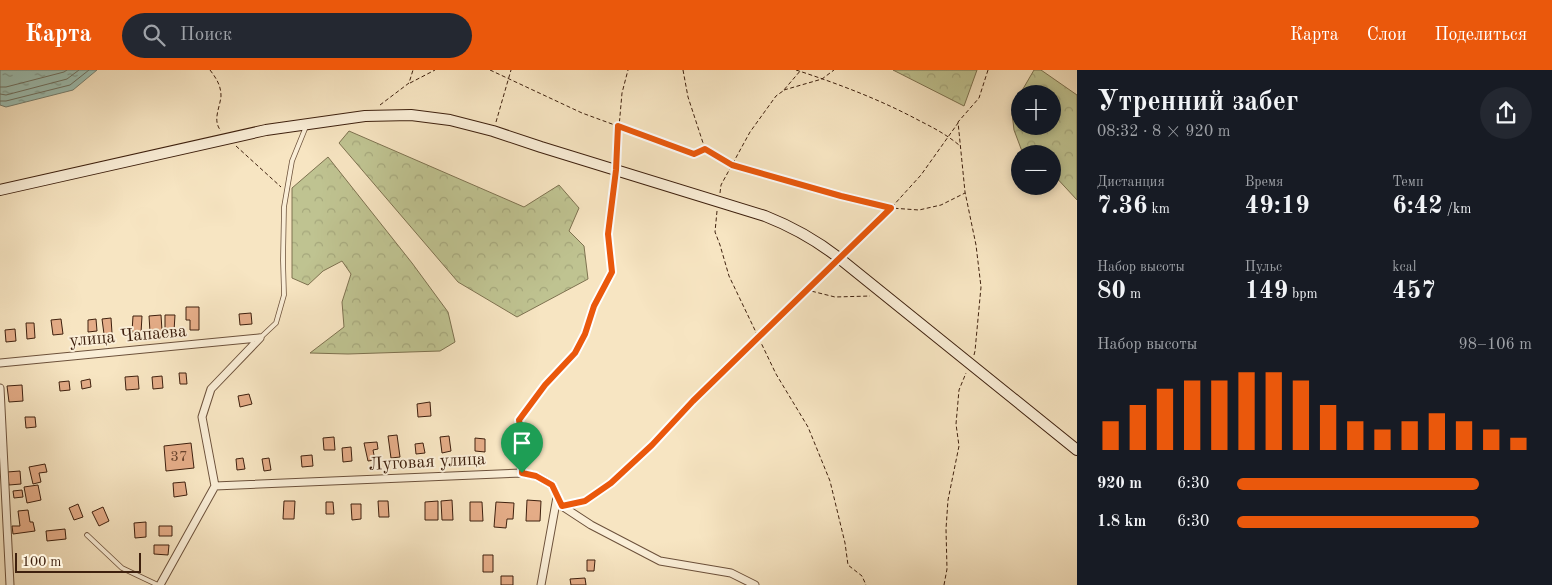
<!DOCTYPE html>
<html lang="ru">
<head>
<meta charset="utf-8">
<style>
	:root { --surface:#171b24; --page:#242831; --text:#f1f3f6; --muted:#9ea1a6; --accent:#ea580c }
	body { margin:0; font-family:"Old Standard TT",serif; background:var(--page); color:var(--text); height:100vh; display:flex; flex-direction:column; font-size:19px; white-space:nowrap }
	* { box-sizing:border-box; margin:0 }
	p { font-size:16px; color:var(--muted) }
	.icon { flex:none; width:28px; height:28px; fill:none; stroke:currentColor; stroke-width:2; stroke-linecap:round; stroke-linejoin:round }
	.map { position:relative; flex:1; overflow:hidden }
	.sheet { display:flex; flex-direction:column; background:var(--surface); width:475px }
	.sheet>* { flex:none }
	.buttons { position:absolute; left:1011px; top:15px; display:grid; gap:10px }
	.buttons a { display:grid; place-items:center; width:50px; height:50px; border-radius:50%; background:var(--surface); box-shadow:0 2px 8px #0003; font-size:25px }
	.scale { position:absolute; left:15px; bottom:12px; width:126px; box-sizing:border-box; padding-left:5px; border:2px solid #3e200e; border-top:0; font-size:14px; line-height:18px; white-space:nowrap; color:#3e200e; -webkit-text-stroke:4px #faeed7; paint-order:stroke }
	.pin { position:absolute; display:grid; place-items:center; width:42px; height:42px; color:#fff; margin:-51px -21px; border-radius:50% 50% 50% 0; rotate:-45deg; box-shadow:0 0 5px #0007 }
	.pin .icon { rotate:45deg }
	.round { display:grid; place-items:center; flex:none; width:52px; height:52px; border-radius:26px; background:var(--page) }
	.summary { display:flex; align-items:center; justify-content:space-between; height:85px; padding:0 20px }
	h1 { font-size:28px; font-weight:800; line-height:38px }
	.metrics { display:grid; grid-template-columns:repeat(3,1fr); gap:8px; height:85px; padding:5px 20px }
	.metrics div { display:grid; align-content:center }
	.metrics b { font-size:25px; font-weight:800 }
	.metrics small { font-size:14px; font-weight:400 }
	.metrics p { font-size:14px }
	.chart { height:140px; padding:10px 20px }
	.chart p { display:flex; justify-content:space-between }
	.chart svg { width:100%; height:90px; margin-top:5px; stroke:var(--accent); stroke-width:6 }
	ul { padding:0 20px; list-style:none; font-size:16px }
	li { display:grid; grid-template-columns:80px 60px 1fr; align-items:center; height:38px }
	li i { height:12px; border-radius:6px; background:var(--accent) }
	header { display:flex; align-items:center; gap:30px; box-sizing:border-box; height:70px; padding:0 25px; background:var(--accent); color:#fff }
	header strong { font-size:24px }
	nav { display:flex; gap:28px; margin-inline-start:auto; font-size:18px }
	.search { width:350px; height:45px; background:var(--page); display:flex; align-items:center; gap:12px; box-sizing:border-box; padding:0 18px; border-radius:28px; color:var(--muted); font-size:19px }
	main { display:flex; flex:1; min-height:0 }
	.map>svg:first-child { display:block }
	.forest { fill:url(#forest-crowns); stroke:#7e7250 }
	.water { fill:url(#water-ripples); stroke:#777f70 }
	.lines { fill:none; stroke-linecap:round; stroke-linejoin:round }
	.shore { stroke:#6e7060; stroke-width:1 }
	.building { fill:#e4ac87; stroke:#3e200e }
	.lane-casing { stroke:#6c513b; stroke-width:5.5 }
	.street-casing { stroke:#6c513b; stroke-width:9 }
	.secondary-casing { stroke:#3e200e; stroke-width:12 }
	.path { stroke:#3e200e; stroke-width:1; stroke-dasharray:4 2.5; stroke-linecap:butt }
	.lane { stroke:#faeed7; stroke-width:4 }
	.street { stroke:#faeed7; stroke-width:7 }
	.secondary { stroke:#faeed7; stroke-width:10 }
	.route-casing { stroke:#fff; stroke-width:10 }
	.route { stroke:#ea580c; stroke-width:6 }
	.labels { text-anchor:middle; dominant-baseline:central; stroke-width:4; stroke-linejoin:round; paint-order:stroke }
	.number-label { font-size:15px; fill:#68432c }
	.street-label { font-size:18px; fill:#3e200e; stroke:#faeed7 }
</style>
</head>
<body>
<header>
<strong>Карта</strong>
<div class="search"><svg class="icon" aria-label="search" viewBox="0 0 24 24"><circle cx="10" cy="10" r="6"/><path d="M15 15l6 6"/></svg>Поиск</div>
<nav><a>Карта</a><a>Слои</a><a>Поделиться</a></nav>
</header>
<main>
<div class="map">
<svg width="1077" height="515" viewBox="0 0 1077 515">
	<defs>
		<pattern id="forest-crowns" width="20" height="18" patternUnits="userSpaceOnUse" patternTransform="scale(1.25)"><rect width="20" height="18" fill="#bfc391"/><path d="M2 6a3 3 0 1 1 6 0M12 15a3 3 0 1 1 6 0" fill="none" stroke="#a5a77c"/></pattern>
		<pattern id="water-ripples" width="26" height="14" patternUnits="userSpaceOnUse" patternTransform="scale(1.25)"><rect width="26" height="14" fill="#9dbfb2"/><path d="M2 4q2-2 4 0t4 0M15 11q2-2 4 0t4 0" fill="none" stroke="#819b8f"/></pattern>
	</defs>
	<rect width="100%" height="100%" fill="#f7e5c2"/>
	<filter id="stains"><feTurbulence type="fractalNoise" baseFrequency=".004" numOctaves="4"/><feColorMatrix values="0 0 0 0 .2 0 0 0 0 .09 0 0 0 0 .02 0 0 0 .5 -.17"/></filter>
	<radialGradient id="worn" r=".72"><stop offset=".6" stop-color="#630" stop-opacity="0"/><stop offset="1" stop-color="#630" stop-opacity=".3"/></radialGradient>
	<path class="forest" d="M893,0H977L964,36Z
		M1034,0H1041L1077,25V130L1053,104L1052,84H1023L1014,60L1012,43L1020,25V56H1052V24H1020Z
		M349,61L524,137L559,115L579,138L569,161L584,176L588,209L517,247L458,212L339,73Z
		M328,87L412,193L448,242L455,272L440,281L348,284L310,283L344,257L342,232L351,204L342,191L323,201L308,215L292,208V118Z"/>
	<path class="water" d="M0,0H97L73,20L6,37L0,35Z"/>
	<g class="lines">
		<path class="shore" d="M0,17H6L64,2L67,0
			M0,24L6,25L67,9L79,0
			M0,31H6L70,15L89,0"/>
	</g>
	<path class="building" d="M186,237H199V260H190V250H186Z
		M251,243L252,254L240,255L239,244Z
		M161,245L162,261L150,262L149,246Z
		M165,245H175L174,261H165Z
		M133,246H142L141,263L132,262Z
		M111,248L112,263L104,264L102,249Z
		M61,249L63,264L53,265L51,250Z
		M96,249L97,261L88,262V250Z
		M26,253H34L35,268L27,269Z
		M15,259L16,271L6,272L5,260Z
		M179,303H186L187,314H180Z
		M138,306L139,319L126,320L125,307Z
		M162,306L163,318L153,319L152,307Z
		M90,309L91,317L82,319L81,311Z
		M69,311L70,320L60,321L59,312Z
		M22,315L23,331L9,332L7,316Z
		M249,324L252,334L240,337L238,326Z
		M430,332L431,346L418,347L417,334Z
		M25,347H35L36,357L26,358Z
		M397,365L400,387L391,388L388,366Z
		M449,366L451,381L442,383L440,367Z
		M334,367L335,380H324L323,368Z
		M475,368L485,369V382L475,381Z
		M377,372L378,379L373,380L375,390L368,391L364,373Z
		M191,373L194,398L166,401L164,376Z
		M423,373L425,383L416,384L415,374Z
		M351,377L352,391L343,392L342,378Z
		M312,385L313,396L302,397L301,386Z
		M243,388L245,399L237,400L236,389Z
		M269,388L271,400L264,401L262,389Z
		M45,394L47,402L39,403L41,412L33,414L29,397Z
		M20,401L21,414L9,415L7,402Z
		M185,412L187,425L174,427L173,413Z
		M38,415L41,430L27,433L24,417Z
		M22,420L23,427L14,428L13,421Z
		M452,430L453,450H442L441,431Z
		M527,430L541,431L540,451H526Z
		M284,431H295L294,449H283Z
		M378,431H388L389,447H379Z
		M438,431V450H425V432Z
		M326,432H333L334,444H326Z
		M470,432H482L483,451H470Z
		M496,432L514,433L513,449H507L506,458L494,457Z
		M78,434L83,447L74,450L69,438Z
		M351,434H361V449L352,450Z
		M103,437L109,451L99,456L92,442Z
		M28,440L30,452H33L35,461L13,464L12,456H20L18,441Z
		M146,452V467L135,468L134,453Z
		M159,456H172V466H159Z
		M65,459L66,469L47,471L46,461Z
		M154,475H169L168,485L154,484Z
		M483,485H493V502H483Z
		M587,490H595L594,501H587Z
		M501,506H513V515H501Z
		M585,508L586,515H571L570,509Z"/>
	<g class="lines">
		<g class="lane-casing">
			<path id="lane" d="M260,268L276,253L284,225L283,190L284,137L292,91L305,59L303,55
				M87,465L122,498L158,515"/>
		</g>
		<g class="street-casing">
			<path id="street" d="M0,293L259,268
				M0,318L10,515
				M215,416L522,403L536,406L552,415L562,436L591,455L660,491L731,503L755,515
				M160,515L215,416L202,347L211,319L260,268
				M541,515L557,427"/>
		</g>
		<g class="secondary-casing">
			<path id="secondary" d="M0,120L266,60L365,46L411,45L450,50L493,61L541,77L765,146C793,157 816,170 839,188L1077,380"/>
		</g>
		<path class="path" d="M210,0C216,8 221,15 221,26C220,38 212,50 221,61
			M490,0L582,43L694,84L704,79
			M683,0L688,27L705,79L732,95L841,126L891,138L921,105L958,53
			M796,0C839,14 881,30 920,51C934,58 947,65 959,75
			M410,13L435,0
			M784,20L822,9L834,0
			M380,35L409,13L413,0
			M496,52L511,0
			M236,76L281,117
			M616,91L622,23L628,0
			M720,123L721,115L750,62L776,26L783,21L801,0
			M717,141L715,162L720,175L729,206L776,304L808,357L830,411L845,473L848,495L862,506L866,515
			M847,181L891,138L919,140L941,135L965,123
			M808,219L832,196
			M974,285L975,281L981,217L976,175L965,122L958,52L979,28L988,0
			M523,396V373L519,350L545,315L575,283L585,264L594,236L612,202L608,164L615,110
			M572,433L585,431L611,413L652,375L693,331L807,220L835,227L870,226
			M944,515L947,499L946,459L948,430L959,376L956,354L959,320L966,303"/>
		<use href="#lane" class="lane"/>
		<use href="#street" class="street"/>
		<use href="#secondary" class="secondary"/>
	</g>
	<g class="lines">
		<g class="route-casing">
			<path id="route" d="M618,56L694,84L705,79L732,95L841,126L891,138L693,331L652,375L611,413L585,431L562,436L552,415L536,406L522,403L523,373L519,350L545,315L575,283L585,264L594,236L612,202L608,164L616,100Z"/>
		</g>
		<use href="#route" class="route"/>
	</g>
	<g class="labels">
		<g class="number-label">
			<text x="179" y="387">37</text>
		</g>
		<g class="street-label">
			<text transform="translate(128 266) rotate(-5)">улица Чапаева</text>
			<text transform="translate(427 392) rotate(-3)">Луговая улица</text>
		</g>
	</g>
	<rect width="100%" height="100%" filter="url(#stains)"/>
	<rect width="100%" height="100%" fill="url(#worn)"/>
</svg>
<div class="buttons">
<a>+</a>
<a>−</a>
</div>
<div class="scale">100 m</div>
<div class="pin" style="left:522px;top:403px;background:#1e9e55"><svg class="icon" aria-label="arrive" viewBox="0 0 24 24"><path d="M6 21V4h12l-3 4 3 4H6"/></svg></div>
</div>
<section class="sheet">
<div class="summary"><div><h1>Утренний забег</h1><p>08:32 · 8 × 920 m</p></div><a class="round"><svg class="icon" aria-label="share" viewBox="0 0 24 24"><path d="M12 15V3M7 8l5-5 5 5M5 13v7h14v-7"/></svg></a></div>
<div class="metrics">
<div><p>Дистанция</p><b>7.36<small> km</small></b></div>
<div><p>Время</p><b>49:19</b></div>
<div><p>Темп</p><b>6:42<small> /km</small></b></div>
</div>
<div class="metrics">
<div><p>Набор высоты</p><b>80<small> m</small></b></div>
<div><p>Пульс</p><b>149<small> bpm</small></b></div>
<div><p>kcal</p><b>457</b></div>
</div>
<div class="chart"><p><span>Набор высоты</span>98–106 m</p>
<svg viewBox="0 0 160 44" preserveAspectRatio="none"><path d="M5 44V30M15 44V22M25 44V14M35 44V10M45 44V10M55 44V6M65 44V6M75 44V10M85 44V22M95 44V30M105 44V34M115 44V30M125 44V26M135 44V30M145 44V34M155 44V38"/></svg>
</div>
<ul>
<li><b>920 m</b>6:30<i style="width:82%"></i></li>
<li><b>1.8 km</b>6:30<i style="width:82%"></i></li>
</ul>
</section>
</main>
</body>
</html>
